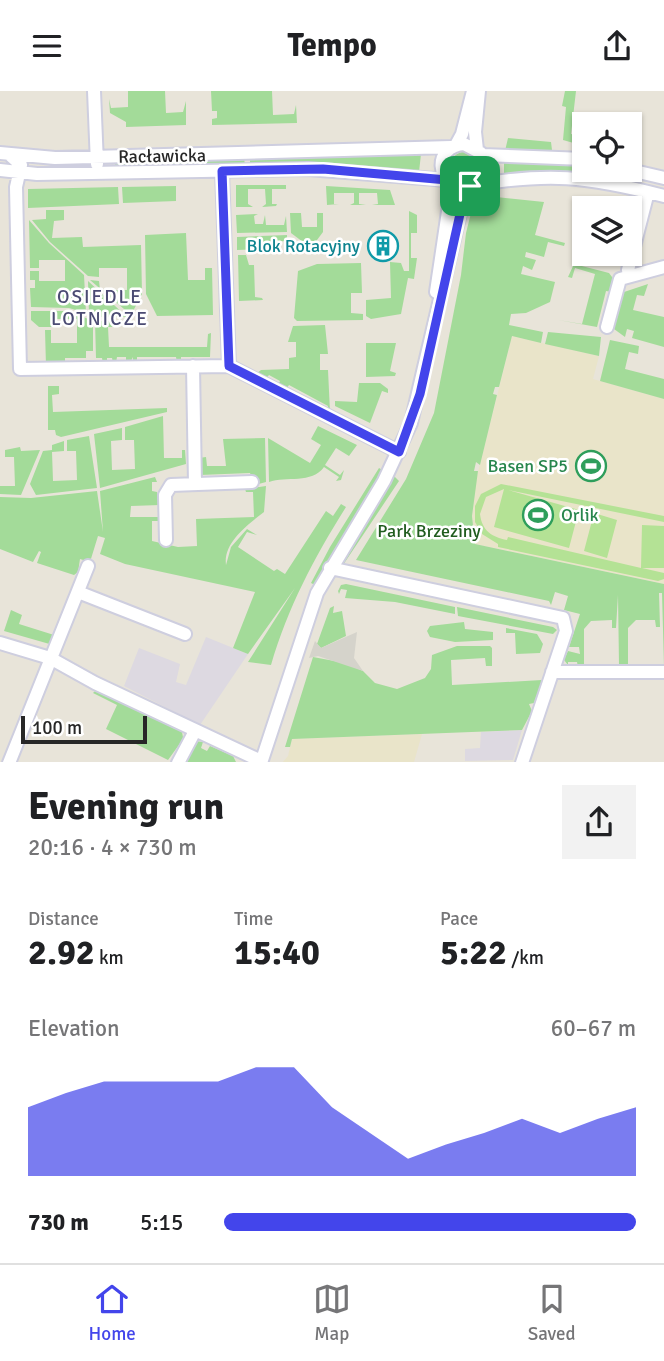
<!DOCTYPE html>
<html lang="en">
<head>
<meta charset="utf-8">
<style>
	:root { --surface:#fff; --page:#f2f2f2; --text:#202124; --muted:#757577; --line:#e0e0e0; --accent:#4345eb }
	body { margin:0; font-family:Signika,sans-serif; background:var(--page); color:var(--text); height:100vh; display:flex; flex-direction:column; font-size:26px; white-space:nowrap }
	* { box-sizing:border-box; margin:0 }
	p { font-size:23px; color:var(--muted) }
	.icon { flex:none; width:38px; height:38px; fill:none; stroke:currentColor; stroke-width:2; stroke-linecap:round; stroke-linejoin:round }
	.map { position:relative; height:671px; overflow:hidden }
	.side { display:flex; flex-direction:column; background:var(--surface); flex:1 }
	.side>* { flex:none }
	.buttons { position:absolute; left:572px; top:21px; display:grid; gap:14px }
	.buttons a { display:grid; place-items:center; width:70px; height:70px; border-radius:0px; background:var(--surface); box-shadow:0 2px 5px #0004; font-size:35px }
	.scale { position:absolute; left:21px; bottom:18px; width:126px; box-sizing:border-box; padding-left:7px; border:4px solid #272727; border-top:0; font-size:19px; line-height:24px; white-space:nowrap; color:#272727; -webkit-text-stroke:5px #fff; paint-order:stroke }
	.pin { position:absolute; display:grid; place-items:center; width:60px; height:60px; color:#fff; margin:-30px; border-radius:14px; box-shadow:0 4px 10px #0006 }
	.round { display:grid; place-items:center; flex:none; width:74px; height:74px; border-radius:0px; background:var(--page) }
	.summary { display:flex; align-items:center; justify-content:space-between; height:119px; padding:0 28px }
	h1 { font-size:38px; font-weight:700; line-height:52px }
	.metrics { display:grid; grid-template-columns:repeat(3,1fr); gap:10px; height:119px; padding:7px 28px }
	.metrics div { display:grid; align-content:center }
	.metrics b { font-size:35px; font-weight:700 }
	.metrics small { font-size:19px; font-weight:400 }
	.metrics p { font-size:19px }
	.chart { height:196px; padding:14px 28px }
	.chart p { display:flex; justify-content:space-between }
	.chart svg { width:100%; height:126px; margin-top:7px; fill:var(--accent); opacity:.7 }
	ul { padding:0 28px; list-style:none; font-size:23px }
	li { display:grid; grid-template-columns:112px 84px 1fr; align-items:center; height:52px }
	li i { height:18px; border-radius:9px; background:var(--accent) }
	header { display:flex; justify-content:space-between; align-items:center; height:91px; padding:0 28px; background:var(--surface); font-size:32px; font-weight:700 }
	.menu { display:flex; justify-content:space-around; align-items:center; height:98px; border-top:2px solid var(--line); background:var(--surface); font-size:19px; color:var(--muted) }
	.menu a { display:grid; justify-items:center; gap:4px }
	.menu .on { color:var(--accent) }
	.map>svg:first-child { display:block }
	.industrial { fill:#ddd9e1 }
	.education { fill:#e9e4c9 }
	.green { fill:#a3db99 }
	.pitch { fill:#b4e295 }
	.plaza { fill:#d5d3cb }
	.lines { fill:none; stroke-linecap:round; stroke-linejoin:round }
	.minor-casing { stroke:#cecedf; stroke-width:16 }
	.minor { stroke:#fff; stroke-width:12 }
	.route-casing { stroke:#fff; stroke-width:14 }
	.route { stroke:#4345eb; stroke-width:9 }
	.labels { text-anchor:middle; dominant-baseline:central; stroke-width:5; stroke-linejoin:round; paint-order:stroke }
	.street-label { font-size:18px; fill:#272727; stroke:#fff }
	.culture-label { font-size:18px; fill:#0d838f; stroke:#fff; text-anchor:end }
	.leisure-label { font-size:18px; fill:#27864d; stroke:#fff; text-anchor:end }
	.park-label { font-size:18px; fill:#205c1e; stroke:#fff }
	.neighbourhood-label { font-size:19px; letter-spacing:2px; fill:#4b4b73; stroke:#fff }
</style>
</head>
<body>
<header><svg class="icon" aria-label="menu" viewBox="0 0 24 24"><path d="M4 6h16M4 12h16M4 18h16"/></svg>Tempo<svg class="icon" aria-label="share" viewBox="0 0 24 24"><path d="M12 15V3M7 8l5-5 5 5M5 13v7h14v-7"/></svg></header>
<div class="map">
<svg width="664" height="672" viewBox="0 0 664 672">
	<rect width="100%" height="100%" fill="#e8e4d9"/>
	<path class="industrial" d="M206,546L248,563L200,634L124,595L139,557L180,573L176,591L186,594Z
		M522,639L513,669L465,670V658L480,657L481,641Z"/>
	<path class="education" d="M512,245L599,265L593,288L664,308V493L475,453L472,425L476,389Z
		M422,643L414,671L282,672L288,665L292,648Z"/>
	<path class="green" d="M128,0H165L166,22L183,21L186,10V34L126,36V31L110,22L109,8L111,17L128,16Z
		M211,0H272L273,24L294,23L296,14L297,32L212,34V28L217,27V20H212Z
		M565,0H576L571,43L584,45V55L563,49L566,16L562,15Z
		M508,47L551,51L552,59L505,60Z
		M451 74a13 13 0 1 1 26 0a13 13 0 1 1-26 0Z
		M421,63L419,81L250,74V67Z
		M244,67L245,74L115,77V70Z
		M504,69L584,73V79H612L635,85L633,92L570,81L504,85Z
		M236,94H286V98H272V113H277L276,115L262,116L266,113L265,98H248V113L253,116H236Z
		M176,95V110L123,112L122,96Z
		M326,95L390,99L395,114H372L378,113L377,102H359V113L366,114H350L354,112V102H334V113H339L327,114Z
		M118,96L119,113L28,117V98Z
		M487,105L544,111L535,144L565,152L564,155L548,151L544,166L526,161L525,166L536,169L532,179L523,175L521,183L555,191L550,211L526,222L511,223L509,234L543,241L541,252L512,245L499,296H495L493,303L497,304L480,374L476,371L474,380H478L472,425L475,453L664,493V575L662,502H659L660,536H656L655,529H636L628,537V576L619,574L618,504L616,537H612V529L591,530L584,538V576H578L577,571H568V574L564,569L568,560L580,563L579,556H569L580,523L564,519L568,505L555,501L551,514L549,510L356,469L406,388L434,322L461,184L466,142L472,118Z
		M46,119H64V129L54,130L52,147L82,146L83,156L141,154L142,203L131,224L90,189L99,190L100,199H127V177H99V186L88,185L50,151L32,129L46,128Z
		M409,120L417,124V142H411V167H417L414,188L408,187L401,223L371,228L366,225V209L391,207L390,171L401,172L404,180H409Z
		M290,122H301L302,136H317V122H323V141L311,157L291,142Z
		M258,123L254,125L255,133H263L265,124L266,134H284L286,125L287,141L237,142L236,124Z
		M29,129L49,152L84,184L86,222L69,217L31,216L30,197H35V189H30V180H39V190H65V169H39V177H30Z
		M186,142L188,189H205V177H212L213,224L157,225L146,203L145,144Z
		M287,144V150L262,151V158L237,159V146Z
		M238,164H246L249,174H254L255,206L262,207L263,209L239,210Z
		M361,172L362,202H351V222L363,223V229L297,230L294,227L298,180L317,173Z
		M574,173L609,182L615,190L612,201L606,200L597,236L558,229L582,233L595,183L575,177L572,187L568,186Z
		M88,190L127,226H95L89,223Z
		M648,193L644,205L637,204L633,219L664,226V256L632,247L634,240L627,238L625,246L614,238L624,201Z
		M31,220H69L93,230V260H86V267H65V273L46,275L45,239H51V252H77V228H52V236H39L31,229Z
		M95,230H118V236H108L109,256H207L208,243L211,242L210,266H181V272H177L176,266H137V272H133V266L130,272H126V266H117L116,272H113L112,267H107V273H103L102,267H96Z
		M325,234L328,263H320V279H328L330,321L327,320L328,315L289,294L285,300L277,296L280,290L269,284L265,289L256,283L261,279L289,278V267L296,266V251H288L293,235Z
		M548,241L601,246L599,265L545,253Z
		M610,249L639,255L638,263L629,261L625,278L664,288V308L600,290Z
		M366,252H396L390,280L396,282L395,285L366,286Z
		M359,292H380L388,298V302L382,300L370,332L335,315V310L357,311Z
		M48,295H59V303L52,304L53,321L167,317V321L61,346L56,344L55,339H48Z
		M163,325L164,367H182V359H185L186,373L100,397L94,343L122,337V349L111,350L112,379L135,378L134,349H125V336Z
		M318,335L357,354L349,365L336,357L325,374L340,384L344,379L341,389L336,390L339,386L324,376C312,393 286,385 269,391L268,347L310,372L321,354L311,348Z
		M89,345L97,397L36,404L30,393L43,360L52,359V354L64,350V360L52,361L53,390L77,389L76,360H67V349Z
		M265,347L266,391L255,394L250,382L200,384L199,367L206,366L207,375H226L223,348Z
		M20,356L21,360L40,359L21,404L0,403V395H15L14,366H5V359Z
		M379,377L384,380L315,494L311,492L330,456Z
		M393,384L399,390L343,474L341,470Z
		M155,386L157,391H152V400L157,401L160,414L131,415L130,426H162L161,430H152V450L178,456L197,455L196,428L254,426L253,401H246L245,398L266,395L264,421C247,434 223,452 226,474L231,456L247,438L257,444L247,441L238,456L274,480L277,478L285,483L326,420L333,425L341,413L346,416C314,467 288,516 271,574L248,571L295,497L248,563L233,557L255,501L125,473L100,463L105,447L98,445L90,471L80,468L78,481L74,484L37,472L41,461L39,460L33,471L0,458V406L31,407L97,400L103,441L100,400Z
		M346,493L455,516V523L395,511L345,507L347,499L341,498L339,503L338,500L341,494Z
		M334,515L333,522L342,520L346,545L321,557L317,553L330,517Z
		M457,516L553,536L557,539L553,543L458,525Z
		M11,519L22,524L19,533L54,544L53,554L4,540Z
		M464,531L465,538L493,541V549L455,551L430,546L427,540L430,535Z
		M506,537L537,543L543,553L540,562L516,563L515,542H506Z
		M457,555H490L492,557V575H486L485,567L451,569L452,594L542,589L534,612L529,613L532,620L522,639L292,648L290,656H285L313,566L345,572L363,580L375,592L397,598L425,587L431,578L432,564Z
		M95,600L182,641L184,652L181,651L168,669L106,638L117,614L93,602Z
		M194,650L203,651L201,657L207,660L210,655L233,665L236,671L181,672Z"/>
	<path class="pitch" d="M501,393L664,425V431L508,399L579,419L569,457L494,436L504,398L486,406L480,423C482,440 492,446 507,449L508,446L641,477L642,434L664,435V477H642L664,482V488L658,490L498,456V453L482,443L475,431V415L481,403Z
		M594,422L617,429L607,467L584,460Z"/>
	<path class="plaza" d="M357,541L354,567L363,580L318,565L309,567L315,550L321,557Z"/>
	<g class="lines">
		<g class="minor-casing">
			<path id="minor" d="M94,0L97,73
				M456,54L462,43L473,0
				M477,59L475,41L479,0
				M0,62L55,67L451,56
				M10,64L21,74L16,96L20,278L229,275L399,361
				M482,64L584,68
				M0,79L37,83L308,78L447,89
				M630,79L664,87
				M222,80L229,275
				M473,94L483,79L481,62L464,53C433,55 434,96 468,95C548,81 587,85 664,105
				M630,185L628,179L648,101
				M436,201L450,107L449,91
				M607,236L620,188L664,176
				M193,275L195,393
				M166,449L165,404L171,394L252,391
				M330,477L563,527L566,540L522,672
				M78,501L185,543
				M0,552L50,567L95,592L261,670
				M552,581H664
				M9,672L88,475
				M178,672L195,640
				M261,672L317,502L384,390L411,332L462,114L470,95"/>
		</g>
		<use href="#minor" class="minor"/>
	</g>
	<g class="lines">
		<g class="route-casing">
			<path id="route" d="M323,78L447,89L454,93L470,95L462,114L420,303L399,361L229,275L222,80Z"/>
		</g>
		<use href="#route" class="route"/>
	</g>
	<defs>
		<g id="building-ring" transform="scale(1.575)"><circle r="9.5" fill="#fff" stroke="#0f9aa8" stroke-width="1.5"/><path d="M-4-6H4V6H1V3H-1V6H-4ZM-2.5-4.3h1.7v1.8h-1.7ZM.8-4.3h1.7v1.8H.8ZM-2.5-1h1.7V.8h-1.7ZM.8-1h1.7V.8H.8Z" fill="#0f9aa8"/></g>
		<g id="stadium-ring" transform="scale(1.575)"><circle r="9.5" fill="#fff" stroke="#2e9e5b" stroke-width="1.5"/><path d="M0-5a6.5 5 0 1 0 0 10a6.5 5 0 1 0 0-10ZM-3.5-1.8h7v3.6h-7Z" fill="#2e9e5b"/></g>
	</defs>
	<g fill-rule="evenodd">
		<use href="#building-ring" x="383" y="155"/>
		<use href="#stadium-ring" x="591" y="375"/>
		<use href="#stadium-ring" x="538" y="424"/>
	</g>
	<g class="labels">
		<g class="street-label">
			<text transform="translate(162 65) rotate(-1)">Racławicka</text>
		</g>
		<g class="culture-label">
			<text x="360" y="155">Blok Rotacyjny</text>
		</g>
		<g class="leisure-label">
			<text x="568" y="375">Basen SP5</text>
			<text x="561" y="424" text-anchor="start">Orlik</text>
		</g>
		<g class="park-label">
			<text x="429" y="440">Park Brzeziny</text>
		</g>
		<g class="neighbourhood-label">
			<text x="100" y="206">OSIEDLE<tspan x="100" dy="22">LOTNICZE</tspan></text>
		</g>
	</g>
</svg>
<div class="buttons">
<a><svg class="icon" aria-label="locate" viewBox="0 0 24 24"><circle cx="12" cy="12" r="6"/><path d="M12 2v4M12 18v4M2 12h4M18 12h4"/></svg></a>
<a><svg class="icon" aria-label="layers" viewBox="0 0 24 24"><path d="M12 4l9 5-9 5-9-5zM3 14l9 5 9-5"/></svg></a>
</div>
<div class="scale">100 m</div>
<div class="pin" style="left:470px;top:95px;background:#1e9e55"><svg class="icon" aria-label="arrive" viewBox="0 0 24 24"><path d="M6 21V4h12l-3 4 3 4H6"/></svg></div>
</div>
<section class="side">
<div class="summary"><div><h1>Evening run</h1><p>20:16 · 4 × 730 m</p></div><a class="round"><svg class="icon" aria-label="share" viewBox="0 0 24 24"><path d="M12 15V3M7 8l5-5 5 5M5 13v7h14v-7"/></svg></a></div>
<div class="metrics">
<div><p>Distance</p><b>2.92<small> km</small></b></div>
<div><p>Time</p><b>15:40</b></div>
<div><p>Pace</p><b>5:22<small> /km</small></b></div>
</div>
<div class="chart"><p><span>Elevation</span>60–67 m</p>
<svg viewBox="0 0 160 44" preserveAspectRatio="none"><path d="M0 44V20L10 15L20 11L30 11L40 11L50 11L60 6L70 6L80 20L90 29L100 38L110 33L120 29L130 24L140 29L150 24L160 20V44z"/></svg>
</div>
<ul>
<li><b>730 m</b>5:15<i style="width:100%"></i></li>
</ul>
</section>
<nav class="menu">
<a class="on"><svg class="icon" aria-label="home" viewBox="0 0 24 24"><path d="M3 11l9-7 9 7M6 9v11h12V9"/></svg>Home</a>
<a><svg class="icon" aria-label="map" viewBox="0 0 24 24"><path d="M3 6l6-2 6 2 6-2v14l-6 2-6-2-6 2zM9 4v14M15 6v14"/></svg>Map</a>
<a><svg class="icon" aria-label="saved" viewBox="0 0 24 24"><path d="M7 4h10v16l-5-4-5 4z"/></svg>Saved</a>
</nav>
</body>
</html>
